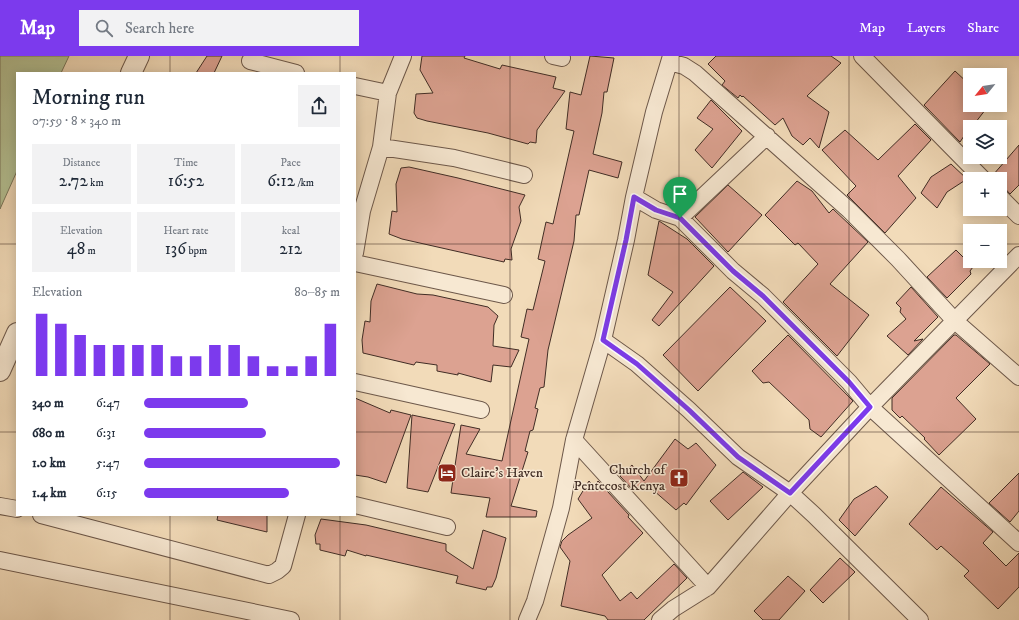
<!DOCTYPE html>
<html lang="en">
<head>
<meta charset="utf-8">
<style>
	:root { --surface:#fff; --page:#f2f2f3; --text:#1f2937; --muted:#747a83; --accent:#7c3aed }
	body { margin:0; font-family:"IM FELL DW Pica",serif; background:var(--page); color:var(--text); height:100vh; display:flex; flex-direction:column; font-size:15px; white-space:nowrap }
	* { box-sizing:border-box; margin:0 }
	p { font-size:13px; color:var(--muted) }
	.icon { flex:none; width:22px; height:22px; fill:none; stroke:currentColor; stroke-width:2; stroke-linecap:round; stroke-linejoin:round }
	.map { position:relative; flex:1; overflow:hidden }
	.panel { position:absolute; left:16px; top:16px; width:340px; height:444px; display:flex; flex-direction:column; background:var(--surface); border-radius:0px; box-shadow:0 2px 10px #0003 }
	.panel>* { flex:none }
	.needle { width:26px; rotate:240deg }
	.buttons { position:absolute; left:963px; top:12px; display:grid; gap:8px }
	.buttons a { display:grid; place-items:center; width:44px; height:44px; border-radius:0px; background:var(--surface); box-shadow:0 2px 10px #0003; font-size:20px }
	.pin { position:absolute; display:grid; place-items:center; width:34px; height:34px; color:#fff; margin:-41px -17px; border-radius:50% 50% 50% 0; rotate:-45deg; box-shadow:0 0 4px #0007 }
	.pin .icon { rotate:45deg }
	.round { display:grid; place-items:center; flex:none; width:42px; height:42px; border-radius:0px; background:var(--page) }
	.head { display:flex; align-items:center; justify-content:space-between; height:68px; padding:0 16px }
	h1 { font-size:22px; font-weight:600; line-height:30px }
	.metrics { display:grid; grid-template-columns:repeat(3,1fr); gap:6px; height:68px; padding:4px 16px }
	.metrics div { display:grid; align-content:center; border-radius:0px; background:var(--page); text-align:center }
	.metrics b { font-size:17px; font-weight:600 }
	.metrics small { font-size:11px; font-weight:400 }
	.metrics p { font-size:11px }
	.chart { height:112px; padding:8px 16px }
	.chart p { display:flex; justify-content:space-between }
	.chart svg { width:100%; height:72px; margin-top:4px; stroke:var(--accent); stroke-width:6 }
	ul { padding:0 16px; list-style:none; font-size:13px }
	li { display:grid; grid-template-columns:64px 48px 1fr; align-items:center; height:30px }
	li i { height:10px; border-radius:5px; background:var(--accent) }
	header { display:flex; align-items:center; gap:24px; box-sizing:border-box; height:56px; padding:0 20px; background:var(--accent); color:#fff }
	header strong { font-size:19px }
	nav { display:flex; gap:22px; margin-inline-start:auto; font-size:14px }
	.search { width:280px; height:36px; background:var(--page); display:flex; align-items:center; gap:10px; box-sizing:border-box; padding:0 14px; border-radius:0px; color:var(--muted); font-size:15px }
	.map>svg:first-child { display:block }
	.green { fill:#b4c194; stroke:#7a775c }
	.building { fill:#dca291; stroke:#412d25 }
	.lines { fill:none; stroke-linecap:round; stroke-linejoin:round }
	.minor-casing { stroke:#6d584a; stroke-width:18 }
	.tertiary-casing { stroke:#6d584a; stroke-width:22 }
	.minor { stroke:#f7e8d2; stroke-width:16 }
	.tertiary { stroke:#f7e8d2; stroke-width:20 }
	.route-casing { stroke:#fff; stroke-width:8 }
	.route { stroke:#7c3aed; stroke-width:5 }
	.grid { fill:none; stroke:#412d25; stroke-width:1; stroke-opacity:0.55 }
	.labels { text-anchor:middle; dominant-baseline:central; stroke-width:3; stroke-linejoin:round; paint-order:stroke }
	.poi-label { font-size:14px; fill:#412d25; stroke:#f7e8d2; text-anchor:end }
</style>
</head>
<body>
<header>
<strong>Map</strong>
<div class="search"><svg class="icon" aria-label="search" viewBox="0 0 24 24"><circle cx="10" cy="10" r="6"/><path d="M15 15l6 6"/></svg>Search here</div>
<nav><a>Map</a><a>Layers</a><a>Share</a></nav>
</header>
<div class="map">
<svg width="1019" height="564" viewBox="0 0 1019 564">
	<rect width="100%" height="100%" fill="#f2dbb9"/>
	<filter id="stains"><feTurbulence type="fractalNoise" baseFrequency=".005" numOctaves="4"/><feColorMatrix values="0 0 0 0 .2 0 0 0 0 .09 0 0 0 0 .02 0 0 0 .5 -.17"/></filter>
	<radialGradient id="worn" r=".72"><stop offset=".6" stop-color="#630" stop-opacity="0"/><stop offset="1" stop-color="#630" stop-opacity=".3"/></radialGradient>
	<path class="green" d="M0,0H69L61,17H17V115L0,153Z"/>
	<path class="building" d="M207,0H222L214,17H196Z
		M422,0H465L464,2L500,13L502,9L556,21L553,32L565,35L537,74L536,87L530,86L528,88L488,77L427,65L417,62L414,57L416,38L433,37L420,14Z
		M590,0L614,2L607,36H604L602,57L593,98L622,106L618,122L589,114L579,159H576L574,185L548,294L544,331L540,332L535,352L538,353L533,374L530,375L525,395L528,396L511,450L537,455L536,461H486L490,442L451,437L461,369L480,373L466,398L502,405L529,283L521,281L527,253L533,254L545,205L538,203L546,166L553,168L574,75L566,73L570,36L581,39Z
		M716,0H831L841,7L807,40L829,56L819,92L810,82L803,89L792,80L783,62L775,69L743,40L742,41L740,39L738,42L722,29L725,25L708,8Z
		M955,15L970,29V49H989L972,71H970L960,86L924,49Z
		M711,44L742,75L712,112L695,94L713,73L697,62Z
		M915,68L931,84L898,120L916,142L885,177L847,139L856,130L822,94L845,74L878,104Z
		M1019,89V129L1010,138L1000,127V123H997L993,119Z
		M951,108L967,123L947,136L937,152L921,137L931,121Z
		M409,111L458,122L525,139L519,151L521,165L511,193L512,204L505,203L504,206L402,183L389,178L392,155L397,156L396,128L401,112Z
		M797,125L812,135L829,157L833,153L868,186L830,228L869,259L837,300L783,246L818,208L798,187L795,189L765,159Z
		M728,129L762,159L728,196L695,161Z
		M659,165L687,183L714,210L659,270L652,264L673,236L648,219Z
		M956,194L973,211L970,215L971,218L947,242L927,221Z
		M377,228L417,238L433,239L488,251L498,260L494,269L493,290L519,294L511,311L493,309L491,326L458,317V319L437,315V309L416,306L414,309L363,297L362,284L365,265L370,266L371,245Z
		M730,231L766,265L698,335L663,299Z
		M911,231L938,261L914,285L923,283L908,299L887,280L906,263L900,256L901,252L896,247Z
		M788,279L853,345L821,381L810,373L809,364L769,326L763,327L752,315Z
		M954,279H956L990,308L956,342L976,363L939,399L924,383L925,382L902,360L900,362L892,354V342Z
		M355,342L390,357L391,354L411,359L386,427L368,421L355,419Z
		M412,359L455,368L428,436L407,432Z
		M675,383L688,393L696,387L716,409L686,449L684,447L676,454L645,427L634,435L620,420L632,409L644,425Z
		M743,416L763,431L728,464L710,445Z
		M1019,417V455L1010,466L989,447Z
		M589,425L594,431L598,425L629,459L628,461L643,477L602,519L620,545L631,536L637,543L674,508L687,522L644,564H608L605,560L561,550L570,505L560,491L562,485L568,479L592,462L578,443Z
		M876,430L888,441L855,480L839,464L854,443Z
		M941,431L993,476L983,487L1006,510L1019,497V531L998,553L964,520L969,515L941,490L937,494L909,468Z
		M218,459H267V476L217,464Z
		M321,463L366,469L446,488V495L473,513L483,474L506,482L496,522L492,531H487L486,534L456,527L458,520L366,499V500L347,494L345,500L320,494V488H316L315,479Z
		M840,502L855,516L823,547L810,534Z
		M788,520L805,535L779,564H763L754,555Z"/>
	<g class="lines">
		<g class="minor-casing">
			<path id="minor" d="M553,0L562,2
				M862,0L983,123
				M250,5L296,17
				M670,6L684,10L695,17L849,154L898,203L955,265L1019,321
				M355,30L388,37
				M381,91L454,102L524,119
				M634,141L656,154L680,162L733,215L763,240L849,326L870,351L1019,487
				M1000,141L1019,160
				M680,162L767,80
				M355,197L362,155L381,91L388,37L403,0
				M355,207L504,239
				M603,284L637,308L689,354L738,401L790,437L814,459L920,564
				M355,326L481,354
				M574,384L708,531
				M355,449L447,471
				M0,450L17,453
				M41,459L269,519L277,515L283,510L297,459
				M0,504L291,564
				M527,564L535,545L561,452L574,384L603,284L626,184L634,141L654,56L671,0
				M660,564L673,553L708,531L790,437L870,351L1019,199"/>
		</g>
		<g class="tertiary-casing">
			<path id="tertiary" d="M131,17L139,0
				M0,315L17,277"/>
		</g>
		<use href="#minor" class="minor"/>
		<use href="#tertiary" class="tertiary"/>
	</g>
	<g class="lines">
		<g class="route-casing">
			<path id="route" d="M634,141L656,154L680,162L733,215L763,240L849,326L870,351L790,437L738,401L689,354L637,308L603,284L626,184Z"/>
		</g>
		<use href="#route" class="route"/>
	</g>
	<path class="grid" d="M170,0V17M340,0V17M510,0V564M679,0V564M849,0V564M0,188H17M355,188H970M1000,188H1019M0,376H17M355,376H1019M170,459V564M340,459V564"/>
	<defs>
		<g id="hotel-square" transform="scale(1)"><rect x="-9" y="-9" width="18" height="18" rx="4" fill="#8f2418" stroke="#f7e8d2"/><path d="M-6-4.5h1.5V1H6V5H4.5V3h-9V5H-6ZM-4 0a1.8 1.8 0 1 1 3.6 0ZM.5 0V-2.5h3Q6-2.5 6 0Z" fill="#fff"/></g>
		<g id="church-square" transform="scale(1)"><rect x="-9" y="-9" width="18" height="18" rx="4" fill="#8f2418" stroke="#f7e8d2"/><path d="M-1.2-6h2.4v3.5h3.3v2.4h-3.3V6h-2.4V-.1h-3.3v-2.4h3.3Z" fill="#fff"/></g>
	</defs>
	<g fill-rule="evenodd">
		<use href="#hotel-square" x="447" y="417"/>
		<use href="#church-square" x="679" y="422"/>
	</g>
	<g class="labels">
		<g class="poi-label">
			<text x="665" y="414">Church of<tspan x="665" dy="16">Pentecost Kenya</tspan></text>
			<text x="461" y="417" text-anchor="start">Claire's Haven</text>
		</g>
	</g>
	<rect width="100%" height="100%" filter="url(#stains)"/>
	<rect width="100%" height="100%" fill="url(#worn)"/>
</svg>
<div class="buttons">
<a><svg class="needle" viewBox="-14 -14 28 28"><path d="M0-13l5 13h-10z" fill="#e53935"/><path d="M0 13l5-13h-10z" fill="#747a83"/></svg></a>
<a><svg class="icon" aria-label="layers" viewBox="0 0 24 24"><path d="M12 4l9 5-9 5-9-5zM3 14l9 5 9-5"/></svg></a>
<a>+</a>
<a>−</a>
</div>
<div class="pin" style="left:680px;top:162px;background:#1e9e55"><svg class="icon" aria-label="arrive" viewBox="0 0 24 24"><path d="M6 21V4h12l-3 4 3 4H6"/></svg></div>
<section class="panel">
<div class="head"><div><h1>Morning run</h1><p>07:59 · 8 × 340 m</p></div><a class="round"><svg class="icon" aria-label="share" viewBox="0 0 24 24"><path d="M12 15V3M7 8l5-5 5 5M5 13v7h14v-7"/></svg></a></div>
<div class="metrics">
<div><p>Distance</p><b>2.72<small> km</small></b></div>
<div><p>Time</p><b>16:52</b></div>
<div><p>Pace</p><b>6:12<small> /km</small></b></div>
</div>
<div class="metrics">
<div><p>Elevation</p><b>48<small> m</small></b></div>
<div><p>Heart rate</p><b>136<small> bpm</small></b></div>
<div><p>kcal</p><b>212</b></div>
</div>
<div class="chart"><p><span>Elevation</span>80–85 m</p>
<svg viewBox="0 0 160 44" preserveAspectRatio="none"><path d="M5 44V6M15 44V12M25 44V19M35 44V25M45 44V25M55 44V25M65 44V25M75 44V32M85 44V32M95 44V25M105 44V25M115 44V32M125 44V38M135 44V38M145 44V32M155 44V12"/></svg>
</div>
<ul>
<li><b>340 m</b>6:47<i style="width:53%"></i></li>
<li><b>680 m</b>6:31<i style="width:62%"></i></li>
<li><b>1.0 km</b>5:47<i style="width:100%"></i></li>
<li><b>1.4 km</b>6:15<i style="width:74%"></i></li>
</ul>
</section>
</div>
</body>
</html>
